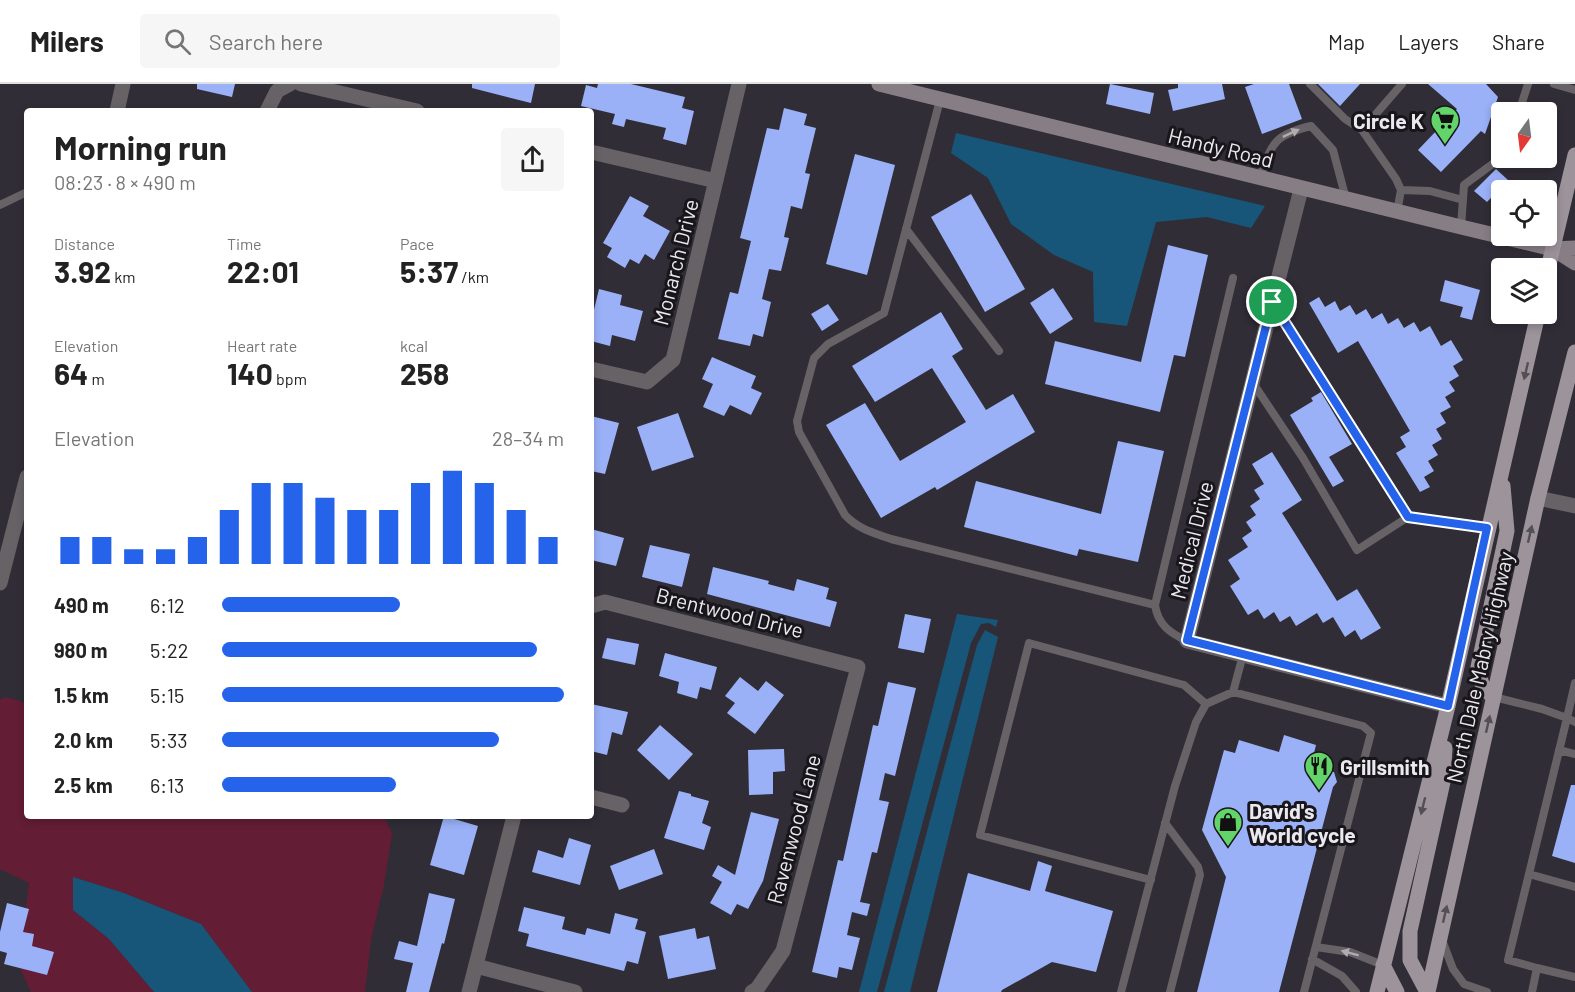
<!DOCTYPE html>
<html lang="en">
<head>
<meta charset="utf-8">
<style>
	:root { --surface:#fff; --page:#f6f6f6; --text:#222; --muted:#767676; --line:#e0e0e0; --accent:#2563eb }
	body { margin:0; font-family:Barlow,sans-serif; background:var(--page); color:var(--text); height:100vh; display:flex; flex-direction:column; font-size:22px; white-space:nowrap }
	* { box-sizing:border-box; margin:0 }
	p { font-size:20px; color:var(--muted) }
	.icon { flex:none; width:33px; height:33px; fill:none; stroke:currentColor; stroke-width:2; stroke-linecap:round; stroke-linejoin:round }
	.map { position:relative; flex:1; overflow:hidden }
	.details { position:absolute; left:24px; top:24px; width:570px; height:711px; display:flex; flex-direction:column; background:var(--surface); border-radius:6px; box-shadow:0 3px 9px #0003 }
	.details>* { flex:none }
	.needle { width:39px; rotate:194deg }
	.fabs { position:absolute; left:1491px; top:18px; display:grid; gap:12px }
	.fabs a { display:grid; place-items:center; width:66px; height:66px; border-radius:6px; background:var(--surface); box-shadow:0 3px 9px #0003; font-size:30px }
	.pin { position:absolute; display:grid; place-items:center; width:51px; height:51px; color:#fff; margin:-26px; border:3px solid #fff; border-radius:50%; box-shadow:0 2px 6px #0007 }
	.round { display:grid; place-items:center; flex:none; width:63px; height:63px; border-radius:6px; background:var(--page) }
	.summary { display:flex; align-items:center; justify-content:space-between; height:102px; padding:0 30px }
	h1 { font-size:33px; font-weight:700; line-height:45px }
	.metrics { display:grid; grid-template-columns:repeat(3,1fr); gap:9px; height:102px; padding:6px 30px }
	.metrics div { display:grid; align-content:center }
	.metrics b { font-size:30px; font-weight:700 }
	.metrics small { font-size:16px; font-weight:400 }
	.metrics p { font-size:16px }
	.chart { height:168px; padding:12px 30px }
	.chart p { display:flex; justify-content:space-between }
	.chart svg { width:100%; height:108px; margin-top:6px; stroke:var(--accent); stroke-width:6 }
	ul { padding:0 30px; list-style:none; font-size:20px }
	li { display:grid; grid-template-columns:96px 72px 1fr; align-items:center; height:45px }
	li i { height:15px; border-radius:8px; background:var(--accent) }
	header { display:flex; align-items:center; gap:36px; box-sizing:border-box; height:84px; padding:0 30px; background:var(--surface); border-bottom:2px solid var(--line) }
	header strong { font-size:28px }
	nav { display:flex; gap:33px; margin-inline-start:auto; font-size:21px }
	.search { width:420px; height:54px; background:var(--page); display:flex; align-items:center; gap:15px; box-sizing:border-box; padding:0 21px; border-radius:6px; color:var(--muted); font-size:22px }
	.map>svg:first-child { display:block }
	.green { fill:#631d35 }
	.water { fill:#185679 }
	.building { fill:#9ab1f8 }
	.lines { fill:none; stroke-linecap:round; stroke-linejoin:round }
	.lane { stroke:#676266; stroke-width:8 }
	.street { stroke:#676266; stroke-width:15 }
	.secondary { stroke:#867e84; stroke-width:15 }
	.primary { stroke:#9d949b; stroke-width:15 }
	.oneway { fill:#b0acb2 }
	.oneway2 { fill:#544f55 }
	.route-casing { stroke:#fff; stroke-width:12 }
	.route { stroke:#2563eb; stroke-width:8 }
	.labels { text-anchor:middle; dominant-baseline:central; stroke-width:6; stroke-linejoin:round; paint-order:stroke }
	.poi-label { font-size:21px; font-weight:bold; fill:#ebe9f0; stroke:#18161b; text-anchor:start }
	.street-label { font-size:21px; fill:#ebe9f0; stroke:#18161b }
</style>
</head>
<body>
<header>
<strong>Milers</strong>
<div class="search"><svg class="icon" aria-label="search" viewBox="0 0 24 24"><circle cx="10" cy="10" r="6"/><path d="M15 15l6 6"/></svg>Search here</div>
<nav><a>Map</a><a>Layers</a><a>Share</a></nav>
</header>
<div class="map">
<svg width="1575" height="908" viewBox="0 0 1575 908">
	<rect width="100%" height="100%" fill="#312d37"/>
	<path class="green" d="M5,613L27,619V732H384L392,749L384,801L371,855L365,908H252L201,840L124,809L73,793V826L109,855L154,908H31L15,874L25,831L29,799L0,785V616Z"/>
	<path class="water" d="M956,49L1265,122L1251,144L1207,133L1156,138L1127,242L1094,238L1093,188L1054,171L1011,140L988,94L951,69Z
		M957,530L998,536L996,543L989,539L981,540L971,559L877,908H859Z
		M985,546L998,553L910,908H884L977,561Z
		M73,793L124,809L201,840L252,908H154L109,855L73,826Z"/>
	<path class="building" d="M197,0H235L232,13L197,5Z
		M472,0H535L531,19L472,4Z
		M598,0H631L685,13L682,24L694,27L686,61L663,55L666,44L626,35L624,43L612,40L615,30L581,22L586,1L597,4Z
		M1110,0L1154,9L1150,30L1106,20Z
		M1178,0H1222L1225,15L1173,27L1168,6L1178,4Z
		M1254,0H1289L1302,35L1262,50L1245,3Z
		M1318,0H1360L1340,22Z
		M1428,0H1486L1498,13L1485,50L1481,47L1441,88L1418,66L1457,25Z
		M784,24L807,30L804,41L816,44L805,89L810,90L802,125L791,122L784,153L789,154L781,187L769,185L762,215L771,218L763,253L753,250L750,262L718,255L730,208L738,210L751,157L740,154L767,44L779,46Z
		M855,70L895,81L867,191L826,180Z
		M1496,85L1508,96L1487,118L1474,107Z
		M971,110L1025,205L985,228L931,133Z
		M630,112L649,122L643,132L670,147L654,176L645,170L639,180L630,175L625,184L607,173L612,164L603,159Z
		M1168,161L1208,171L1185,273L1174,271L1160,328L1045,300L1055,257L1141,278Z
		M1445,196L1480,206L1472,236L1460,233L1463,223L1440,217Z
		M1053,204L1073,235L1050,250L1030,219Z
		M599,205L622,211L620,221L643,227L635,257L612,251L610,262L591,257V238Z
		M1319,213L1325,223L1335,217L1340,227L1350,221L1356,231L1366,225L1372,235L1382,229L1388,240L1398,234L1404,244L1414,238L1420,248L1430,242L1441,262L1451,256L1463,276L1453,282L1459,292L1449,298L1455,307L1445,313L1451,323L1440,329L1446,339L1436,345L1442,355L1432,361L1438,371L1428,377L1434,387L1424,393L1430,403L1420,408L1396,369L1406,363L1400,353L1410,347L1358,257L1338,269L1309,219Z
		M828,220L839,236L822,247L811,230Z
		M941,228L963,265L952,272L986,326L1013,310L1035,348L937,406L935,403L881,434L826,341L865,319L900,377L966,338L932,284L875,318L852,282Z
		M712,273L756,292L751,304L762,309L751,331L730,321L724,332L703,323L713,300L702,295Z
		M1321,308L1352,360L1329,373L1344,397L1333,403L1290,331L1313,317L1311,314Z
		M678,329L694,373L652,387L637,343Z
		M591,332L619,339L605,390L591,387Z
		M1118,357L1164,367L1138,478L1079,465L1077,472L964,443L976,397L1101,430Z
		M1272,368L1302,416L1282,429L1294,448L1337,517L1357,505L1381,544L1361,556L1355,546L1345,553L1333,533L1323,539L1317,529L1296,542L1290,532L1280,538L1274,528L1264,535L1258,525L1248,531L1230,502L1240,495L1228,476L1248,463L1242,454L1252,447L1246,438L1256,431L1250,422L1260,415L1254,406L1264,400L1252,380Z
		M591,445L624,454L616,482L591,476Z
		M650,461L690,470L682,503L642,493Z
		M713,483L769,497L768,500L794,507L797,495L829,504L826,515L837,518L830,543L707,510Z
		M905,530L931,535L924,569L898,564Z
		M607,554L639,560L635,581L602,574Z
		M665,569L717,583L711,606L700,603L697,615L677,609L679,598L659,592Z
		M740,593L758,607L766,597L784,611L755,650L727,629L735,619L725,612Z
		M888,598L916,604L895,692L885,689L879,716L889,718L877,769L872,768L860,818L870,820L867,832L852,828L847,851L860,854L852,886L839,883L837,894L812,888L838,776L843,777L873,641L878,642Z
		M591,620L628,628L622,651L612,648L607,671L591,667Z
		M660,641L693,670L669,696L637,666Z
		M1284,651L1316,661L1310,685L1334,688L1337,698L1333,703L1279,908H1197L1226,793L1202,746L1224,666L1235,669L1239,656L1279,668Z
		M784,665L785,687L773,688V710L749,711L748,666Z
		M1571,701H1575V779L1552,772Z
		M679,707L691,710V712L709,717L702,739L711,743L704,766L664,754Z
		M751,728L779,735L763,797L748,825L737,820L731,831L710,819L722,798L712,792L718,781L735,791Z
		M444,732L478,742L464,791L430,781Z
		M569,754L591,761L580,801L532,788L538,766L563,774Z
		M654,765L663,790L619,806L610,782Z
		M1038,777L1052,782L1045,807L1113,827L1096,888L1052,878L1002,906L1001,908H937L968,789L1030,807Z
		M429,809L455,815L444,860L442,859L429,908H406L413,879L394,875L399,857L417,862Z
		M7,819L29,825L23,848L34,850L32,862L54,868L47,891L4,880L7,869L0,867V848Z
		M524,823L565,833L562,845L585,851L587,844L610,850L615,829L638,835L635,845L646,848L638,880L627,877L624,887L526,862L529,850L518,847Z
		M695,844L697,855L709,852L716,885L668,895L659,852Z"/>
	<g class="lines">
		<path class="lane" d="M1310,0L1345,35L1362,46L1396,95L1401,106L1397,128
			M1554,0L1575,6
			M940,16L884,229L828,260L814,274L797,337L799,348L845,431C858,445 874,449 891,455L1155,521C1158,541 1170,549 1187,557
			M1519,28L1528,0
			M1362,46L1402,0
			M1259,95C1272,60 1273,51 1311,42L1333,66L1346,115
			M1401,106L1430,107L1463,116
			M0,121L27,108
			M1461,143L1464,101L1502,73
			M906,145L999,267
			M1273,220L1408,433
			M1253,299L1303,374L1357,466L1408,433L1487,444
			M1155,521L1233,194
			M1575,599L1567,634L1575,638
			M1233,608L1243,571
			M1494,613L1542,625L1567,634L1508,876L1537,884L1532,908
			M1559,666L1575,670
			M1165,739L1198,783L1200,791L1170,908
			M1529,790L1575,803
			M1151,796L980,751L1029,559L1184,601L1206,620
			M1442,856L1453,885L1464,900L1487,908
			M1316,863L1350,868L1383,881
			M1312,875L1342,892L1356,908
			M1537,884L1575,893
			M1121,908L1175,702L1196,638L1206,620L1233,608L1363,642L1371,649L1304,908"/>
		<path class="street" d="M301,0L417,27
			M117,27L123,0
			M267,27L277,7L290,0
			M591,68L716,97
			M1301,105L1187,557L1448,622
			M591,285L647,298L673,276L739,0
			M1538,414L1575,422
			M0,499L27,393
			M591,522L605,518L858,583L783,867L757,905L752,908
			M591,713L622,721
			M476,882L575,908
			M469,908L514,732"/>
		<path class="secondary" d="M879,0L1461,143L1553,165L1575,164
			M1553,165L1575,179"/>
		<path class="primary" d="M1546,193L1575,71
			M1494,613C1482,605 1480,597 1478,583L1507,447L1503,402
			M1383,881L1397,908
			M1377,908L1448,622L1538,230
			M1427,908L1410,876V847L1443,698L1445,664
			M1428,908L1538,414L1575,268"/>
	</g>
	<defs><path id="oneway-solid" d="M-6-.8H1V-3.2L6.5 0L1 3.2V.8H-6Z" transform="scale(1.5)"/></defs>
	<g class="oneway">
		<use href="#oneway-solid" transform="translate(1291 49) rotate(-25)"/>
		<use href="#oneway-solid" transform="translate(1350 869) rotate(-165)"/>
	</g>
	<g class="oneway2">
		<use href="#oneway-solid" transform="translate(1526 287) rotate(103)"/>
		<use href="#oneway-solid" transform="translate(1530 450) rotate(-77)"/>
		<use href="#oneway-solid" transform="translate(1488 640) rotate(-77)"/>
		<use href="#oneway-solid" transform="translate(1423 722) rotate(104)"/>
		<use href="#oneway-solid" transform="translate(1445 830) rotate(-77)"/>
	</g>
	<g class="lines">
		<g class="route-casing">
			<path id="route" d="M1272,218L1408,433L1487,444L1448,622L1187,556Z"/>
		</g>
		<use href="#route" class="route"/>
	</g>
	<defs>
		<g id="supermarket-pin" transform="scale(1.5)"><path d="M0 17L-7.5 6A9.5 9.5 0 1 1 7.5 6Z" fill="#62d469" stroke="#18161b"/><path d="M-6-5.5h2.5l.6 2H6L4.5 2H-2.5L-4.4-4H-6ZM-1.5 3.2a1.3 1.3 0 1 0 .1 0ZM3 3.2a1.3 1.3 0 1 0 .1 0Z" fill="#111"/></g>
		<g id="restaurant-pin" transform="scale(1.5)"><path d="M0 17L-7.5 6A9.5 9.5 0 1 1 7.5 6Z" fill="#62d469" stroke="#18161b"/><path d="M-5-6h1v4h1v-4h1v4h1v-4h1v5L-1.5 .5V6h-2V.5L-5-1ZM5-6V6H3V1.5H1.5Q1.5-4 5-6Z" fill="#111"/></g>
		<g id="shop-pin" transform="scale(1.5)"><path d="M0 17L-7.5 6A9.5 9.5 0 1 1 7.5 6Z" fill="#62d469" stroke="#18161b"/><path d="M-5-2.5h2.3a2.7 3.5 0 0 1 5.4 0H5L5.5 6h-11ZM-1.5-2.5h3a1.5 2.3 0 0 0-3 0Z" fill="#111"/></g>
	</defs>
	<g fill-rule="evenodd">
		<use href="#supermarket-pin" x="1445" y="36"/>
		<use href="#restaurant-pin" x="1319" y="682"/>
		<use href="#shop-pin" x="1228" y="738"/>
	</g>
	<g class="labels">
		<g class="poi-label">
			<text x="1424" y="36" text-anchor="end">Circle K</text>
			<text x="1340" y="682">Grillsmith</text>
			<text x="1249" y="726">David's<tspan x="1249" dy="24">World cycle</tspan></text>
		</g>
		<g class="street-label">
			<text transform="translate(1221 63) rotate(14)">Handy Road</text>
			<text transform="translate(675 178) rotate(-76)">Monarch Drive</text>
			<text transform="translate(1191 456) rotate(-76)">Medical Drive</text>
			<text transform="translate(730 528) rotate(14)">Brentwood Drive</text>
			<text transform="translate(1479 583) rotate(-77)">North Dale Mabry Highway</text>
			<text transform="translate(793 745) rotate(-75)">Ravenwood Lane</text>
		</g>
	</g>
</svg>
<div class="fabs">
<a><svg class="needle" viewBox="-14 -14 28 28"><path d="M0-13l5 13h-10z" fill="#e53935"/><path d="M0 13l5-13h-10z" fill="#767676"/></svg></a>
<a><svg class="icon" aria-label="locate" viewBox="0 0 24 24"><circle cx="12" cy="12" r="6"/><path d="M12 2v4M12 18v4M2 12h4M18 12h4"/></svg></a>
<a><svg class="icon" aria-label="layers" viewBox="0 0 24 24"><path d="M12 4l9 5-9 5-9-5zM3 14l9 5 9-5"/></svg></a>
</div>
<div class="pin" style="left:1272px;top:218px;background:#1e9e55"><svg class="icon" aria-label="arrive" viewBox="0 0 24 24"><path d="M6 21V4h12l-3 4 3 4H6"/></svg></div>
<section class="details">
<div class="summary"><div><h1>Morning run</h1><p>08:23 · 8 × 490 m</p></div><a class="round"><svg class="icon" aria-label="share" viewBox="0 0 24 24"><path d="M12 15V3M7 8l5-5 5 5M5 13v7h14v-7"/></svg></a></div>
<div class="metrics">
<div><p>Distance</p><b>3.92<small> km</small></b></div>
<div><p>Time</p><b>22:01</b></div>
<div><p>Pace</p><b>5:37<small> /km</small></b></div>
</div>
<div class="metrics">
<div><p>Elevation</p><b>64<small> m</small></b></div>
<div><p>Heart rate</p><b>140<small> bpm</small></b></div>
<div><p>kcal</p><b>258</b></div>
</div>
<div class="chart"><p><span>Elevation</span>28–34 m</p>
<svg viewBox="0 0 160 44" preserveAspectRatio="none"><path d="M5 44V33M15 44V33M25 44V38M35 44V38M45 44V33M55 44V22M65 44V11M75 44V11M85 44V17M95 44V22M105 44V22M115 44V11M125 44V6M135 44V11M145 44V22M155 44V33"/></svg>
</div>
<ul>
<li><b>490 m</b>6:12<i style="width:52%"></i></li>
<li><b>980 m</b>5:22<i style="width:92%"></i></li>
<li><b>1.5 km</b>5:15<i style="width:100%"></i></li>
<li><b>2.0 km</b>5:33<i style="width:81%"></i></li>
<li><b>2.5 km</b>6:13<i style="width:51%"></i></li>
</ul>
</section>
</div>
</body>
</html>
